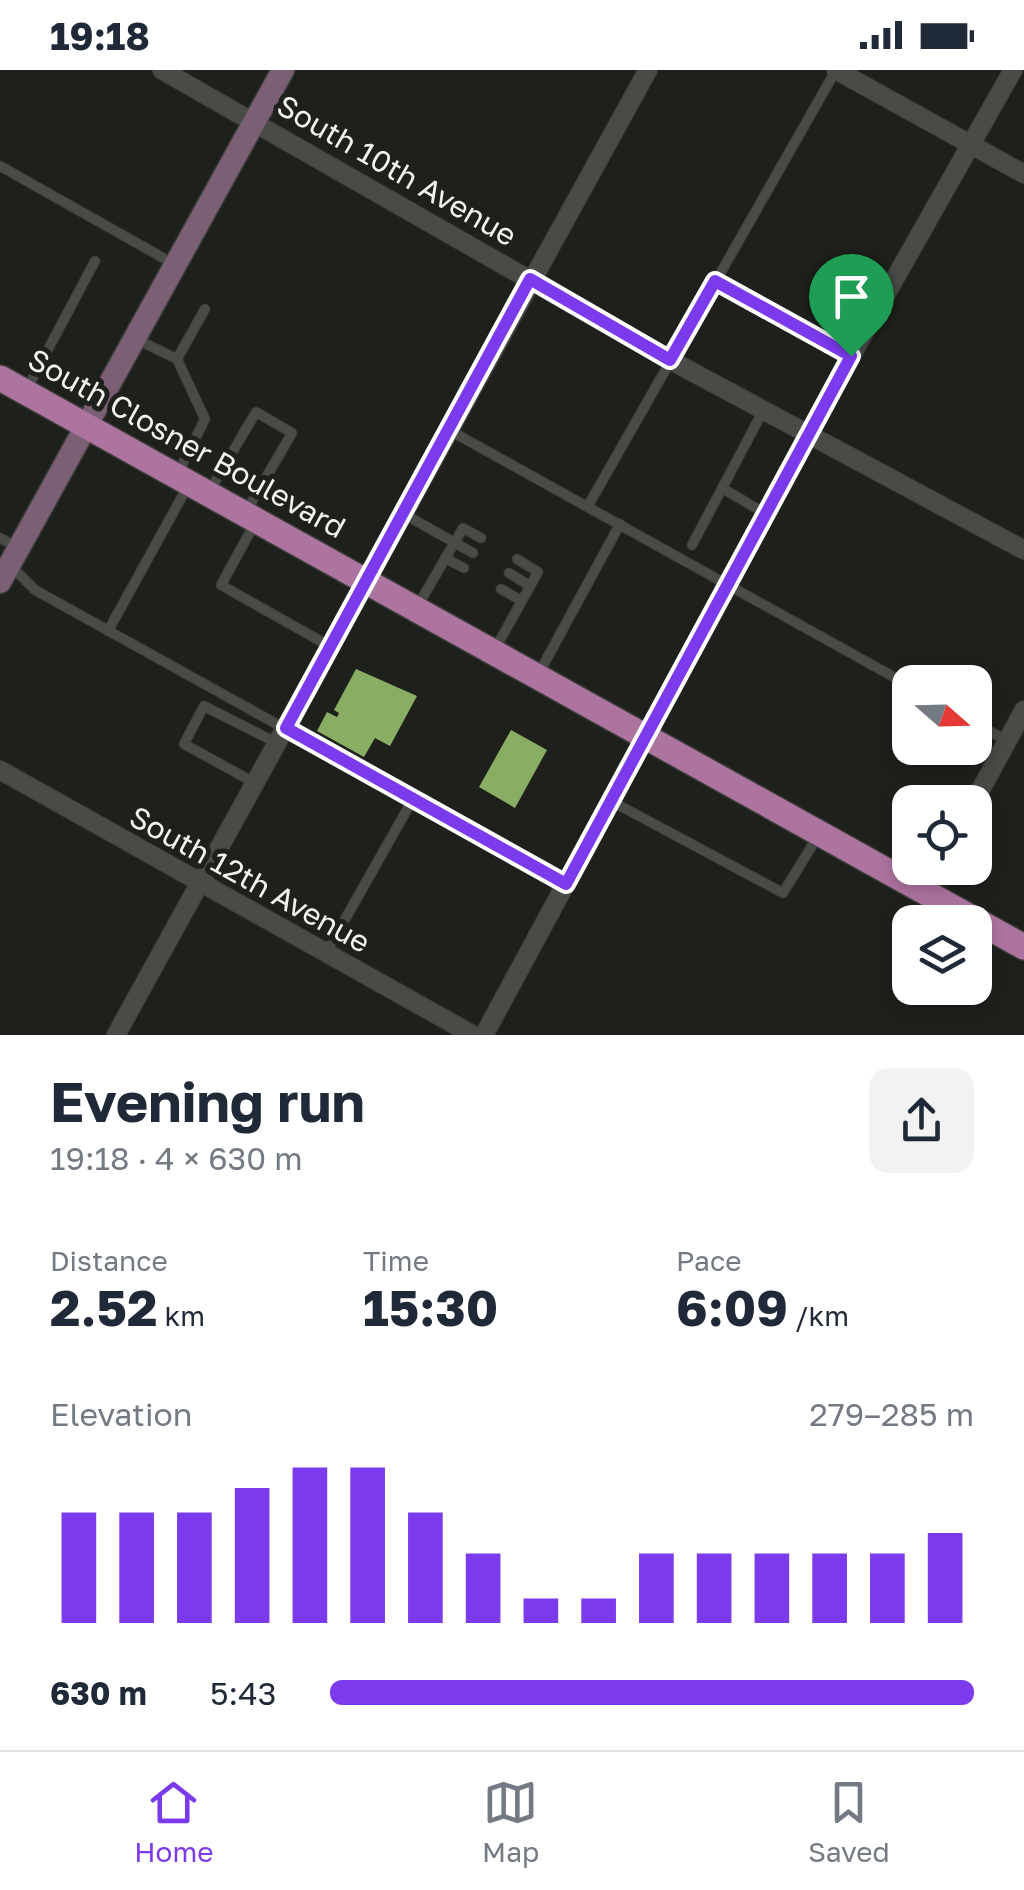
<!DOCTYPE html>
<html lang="en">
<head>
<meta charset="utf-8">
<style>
	:root { --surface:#fff; --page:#f2f2f3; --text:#1f2937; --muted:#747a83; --line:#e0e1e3; --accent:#7c3aed }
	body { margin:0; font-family:"Golos Text",sans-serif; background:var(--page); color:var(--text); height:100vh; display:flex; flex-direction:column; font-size:38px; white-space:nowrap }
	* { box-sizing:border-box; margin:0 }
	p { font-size:32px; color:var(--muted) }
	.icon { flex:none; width:55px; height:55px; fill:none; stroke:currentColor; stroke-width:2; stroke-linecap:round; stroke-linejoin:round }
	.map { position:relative; height:965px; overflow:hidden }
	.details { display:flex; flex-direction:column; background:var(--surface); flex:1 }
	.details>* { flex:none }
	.needle { width:65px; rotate:110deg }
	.fabs { position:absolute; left:892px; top:595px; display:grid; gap:20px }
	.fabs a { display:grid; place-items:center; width:100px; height:100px; border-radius:20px; background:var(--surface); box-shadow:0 5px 15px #0003; font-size:50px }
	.pin { position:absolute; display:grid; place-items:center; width:85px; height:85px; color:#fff; margin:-102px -42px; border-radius:50% 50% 50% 0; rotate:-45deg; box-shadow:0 0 10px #0007 }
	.pin .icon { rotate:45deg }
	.round { display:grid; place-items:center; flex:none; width:105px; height:105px; border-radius:20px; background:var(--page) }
	.head { display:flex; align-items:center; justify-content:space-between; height:170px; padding:0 50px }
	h1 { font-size:55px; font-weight:700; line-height:75px }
	.metrics { display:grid; grid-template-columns:repeat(3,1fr); gap:15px; height:170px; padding:10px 50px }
	.metrics div { display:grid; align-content:center }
	.metrics b { font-size:50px; font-weight:700 }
	.metrics small { font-size:28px; font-weight:400 }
	.metrics p { font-size:28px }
	.chart { height:280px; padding:20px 50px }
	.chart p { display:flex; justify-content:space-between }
	.chart svg { width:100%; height:180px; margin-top:10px; stroke:var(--accent); stroke-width:6 }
	ul { padding:0 50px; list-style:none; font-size:32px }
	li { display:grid; grid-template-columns:160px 120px 1fr; align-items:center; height:75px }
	li i { height:25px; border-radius:12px; background:var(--accent) }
	.status { display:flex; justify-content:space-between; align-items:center; height:70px; padding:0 50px; background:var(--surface); direction:ltr }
	.status svg { height:28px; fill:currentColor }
	.tab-bar { display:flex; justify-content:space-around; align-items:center; height:140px; border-top:2px solid var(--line); background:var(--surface); font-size:28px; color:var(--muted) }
	.tab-bar a { display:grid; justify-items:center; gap:5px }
	.tab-bar .current { color:var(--accent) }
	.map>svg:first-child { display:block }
	.building { fill:#89ae63 }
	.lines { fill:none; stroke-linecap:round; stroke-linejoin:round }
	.lane-casing { stroke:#3b3c39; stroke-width:11 }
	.street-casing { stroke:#3b3c39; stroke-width:20 }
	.secondary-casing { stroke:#3b3c39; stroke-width:25 }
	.primary-casing { stroke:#3b3c39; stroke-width:28 }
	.lane { stroke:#494b47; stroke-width:9 }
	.street { stroke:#494b47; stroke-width:18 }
	.secondary { stroke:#7b5f74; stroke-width:22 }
	.primary { stroke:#ae74a0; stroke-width:25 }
	.route-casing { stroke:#fff; stroke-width:20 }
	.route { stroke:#7c3aed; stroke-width:12 }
	.labels { text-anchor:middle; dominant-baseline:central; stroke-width:10; stroke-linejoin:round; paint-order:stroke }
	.street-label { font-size:30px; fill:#f2f3f0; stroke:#1d201b }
</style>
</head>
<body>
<div class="status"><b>19:18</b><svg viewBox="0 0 49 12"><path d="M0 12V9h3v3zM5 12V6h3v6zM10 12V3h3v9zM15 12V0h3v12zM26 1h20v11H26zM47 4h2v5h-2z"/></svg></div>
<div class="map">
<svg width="1024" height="965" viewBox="0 0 1024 965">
	<rect width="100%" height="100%" fill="#1d201b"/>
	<path class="building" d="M356,599L417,626L390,676L375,668L364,687L317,661L327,642L337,647L339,643L334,640Z
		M511,660L547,680L515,738L479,717Z"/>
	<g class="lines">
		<g class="lane-casing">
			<path id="lane" d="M0,96L174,194
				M715,211L851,286
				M136,269L177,289L205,349L178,403
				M177,289L205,239
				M27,319L95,191
				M449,360L910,616
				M722,418L766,444
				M209,422L256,342L292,363L247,440
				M588,436L836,0
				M404,444L473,483
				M255,453L221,515L331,577
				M0,468L17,477
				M692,475L763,341
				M445,488L464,498
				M12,497L35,520L565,814
				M509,503L530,516
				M501,519L522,531
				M417,537L463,458L481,468
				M108,561L189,414
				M495,579L538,502L517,489
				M539,603L620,454
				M975,653L1007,671
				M255,713L184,674L204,636L277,673
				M611,731L783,823L818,766
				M326,883L413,729"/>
		</g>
		<g class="street-casing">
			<path id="street" d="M162,0L670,290L1024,480
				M836,0L1024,104
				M0,700L473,965
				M974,732L1024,640
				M924,822L938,798
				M116,965L648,0
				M484,965L851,286L1013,0"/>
		</g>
		<g class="secondary-casing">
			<path id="secondary" d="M0,512L283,0"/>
		</g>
		<g class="primary-casing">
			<path id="primary" d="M0,308L1024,877"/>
		</g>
		<use href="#lane" class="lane"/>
		<use href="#street" class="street"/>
		<use href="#secondary" class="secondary"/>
		<use href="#primary" class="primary"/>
	</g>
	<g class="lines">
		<g class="route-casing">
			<path id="route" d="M530,209L670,290L715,211L851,286L566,814L286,658Z"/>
		</g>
		<use href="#route" class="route"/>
	</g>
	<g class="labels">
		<g class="street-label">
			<text transform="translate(397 100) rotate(30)">South 10th Avenue</text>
			<text transform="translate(187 373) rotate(29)">South Closner Boulevard</text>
			<text transform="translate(250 809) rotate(29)">South 12th Avenue</text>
		</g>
	</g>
</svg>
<div class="fabs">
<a><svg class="needle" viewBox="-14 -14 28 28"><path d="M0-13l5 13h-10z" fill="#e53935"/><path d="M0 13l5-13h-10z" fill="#747a83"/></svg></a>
<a><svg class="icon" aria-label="locate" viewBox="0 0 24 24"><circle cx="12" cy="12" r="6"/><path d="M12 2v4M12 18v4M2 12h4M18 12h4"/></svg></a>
<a><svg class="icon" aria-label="layers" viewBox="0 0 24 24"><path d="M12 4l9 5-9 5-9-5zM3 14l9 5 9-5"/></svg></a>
</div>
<div class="pin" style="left:851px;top:286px;background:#1e9e55"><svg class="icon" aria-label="arrive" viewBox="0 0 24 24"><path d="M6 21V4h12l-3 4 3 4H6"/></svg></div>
</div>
<section class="details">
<div class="head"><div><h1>Evening run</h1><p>19:18 · 4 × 630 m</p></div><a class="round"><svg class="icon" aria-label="share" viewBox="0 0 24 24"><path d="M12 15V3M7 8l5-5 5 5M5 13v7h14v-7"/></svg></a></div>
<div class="metrics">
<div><p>Distance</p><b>2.52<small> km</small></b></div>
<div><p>Time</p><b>15:30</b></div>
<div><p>Pace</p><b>6:09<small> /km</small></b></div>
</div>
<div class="chart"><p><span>Elevation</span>279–285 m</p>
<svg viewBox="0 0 160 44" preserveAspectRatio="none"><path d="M5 44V17M15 44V17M25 44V17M35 44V11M45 44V6M55 44V6M65 44V17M75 44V27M85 44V38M95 44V38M105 44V27M115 44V27M125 44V27M135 44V27M145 44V27M155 44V22"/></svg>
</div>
<ul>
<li><b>630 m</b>5:43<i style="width:100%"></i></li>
</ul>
</section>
<nav class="tab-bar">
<a class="current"><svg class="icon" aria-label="home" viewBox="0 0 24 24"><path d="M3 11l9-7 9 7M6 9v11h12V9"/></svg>Home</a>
<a><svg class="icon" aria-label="map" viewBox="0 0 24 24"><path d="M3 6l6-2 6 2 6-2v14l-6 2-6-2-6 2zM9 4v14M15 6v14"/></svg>Map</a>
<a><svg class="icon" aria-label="saved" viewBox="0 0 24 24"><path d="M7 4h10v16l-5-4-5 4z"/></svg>Saved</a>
</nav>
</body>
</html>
